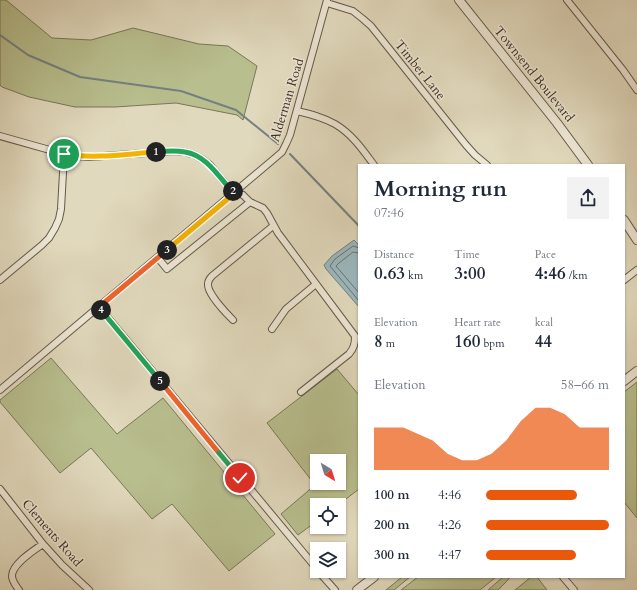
<!DOCTYPE html>
<html lang="en">
<head>
<meta charset="utf-8">
<style>
	:root { --surface:#fff; --page:#f2f2f3; --text:#1f2937; --muted:#747a83; --accent:#ea580c }
	body { margin:0; font-family:Cardo,serif; background:var(--page); color:var(--text); height:100vh; display:flex; flex-direction:column; font-size:15px; white-space:nowrap }
	* { box-sizing:border-box; margin:0 }
	p { font-size:13px; color:var(--muted) }
	.icon { flex:none; width:22px; height:22px; fill:none; stroke:currentColor; stroke-width:2; stroke-linecap:round; stroke-linejoin:round }
	.map { position:relative; flex:1; overflow:hidden }
	.details { position:absolute; left:358px; top:164px; width:267px; height:414px; display:flex; flex-direction:column; background:var(--surface); border-radius:0px; box-shadow:0 1px 3px #0004 }
	.details>* { flex:none }
	.needle { width:26px; rotate:142deg }
	.controls { position:absolute; left:310px; top:454px; display:grid; gap:8px }
	.controls a { display:grid; place-items:center; width:36px; height:36px; border-radius:0px; background:var(--surface); box-shadow:0 1px 3px #0004; font-size:20px }
	.pin { position:absolute; display:grid; place-items:center; width:34px; height:34px; color:#fff; margin:-17px; border:2px solid #fff; border-radius:50%; box-shadow:0 1px 4px #0007 }
	.km { position:absolute; width:20px; height:20px; margin:-10px; border-radius:50%; background:#222; color:#fff; font-size:11px; line-height:20px; text-align:center }
	.round { display:grid; place-items:center; flex:none; width:42px; height:42px; border-radius:0px; background:var(--page) }
	.overview { display:flex; align-items:center; justify-content:space-between; height:68px; padding:0 16px }
	h1 { font-size:22px; font-weight:600; line-height:30px }
	.metrics { display:grid; grid-template-columns:repeat(3,1fr); gap:6px; height:68px; padding:4px 16px }
	.metrics div { display:grid; align-content:center }
	.metrics b { font-size:17px; font-weight:600 }
	.metrics small { font-size:11px; font-weight:400 }
	.metrics p { font-size:11px }
	.chart { height:112px; padding:8px 16px }
	.chart p { display:flex; justify-content:space-between }
	.chart svg { width:100%; height:72px; margin-top:4px; fill:var(--accent); opacity:.7 }
	ul { padding:0 16px; list-style:none; font-size:13px }
	li { display:grid; grid-template-columns:64px 48px 1fr; align-items:center; height:30px }
	li i { height:10px; border-radius:5px; background:var(--accent) }
	.map>svg:first-child { display:block }
	.green { fill:#b8be8e; stroke:#7a7659; fill-rule:evenodd }
	.water { fill:#9ab7bd; stroke:#748080 }
	.lines { fill:none; stroke-linecap:round; stroke-linejoin:round }
	.shore { stroke:#6a7270; stroke-width:1 }
	.stream { stroke:#748080; stroke-width:2 }
	.minor-casing { stroke:#64594a; stroke-width:8 }
	.tertiary-casing { stroke:#64594a; stroke-width:10 }
	.minor { stroke:#ece6d4; stroke-width:6 }
	.tertiary { stroke:#ece6d4; stroke-width:8 }
	.split-1-casing { stroke:#fff; stroke-width:8 }
	.split-2-casing { stroke:#fff; stroke-width:8 }
	.split-3-casing { stroke:#fff; stroke-width:8 }
	.split-4-casing { stroke:#fff; stroke-width:8 }
	.split-5-casing { stroke:#fff; stroke-width:8 }
	.split-6-casing { stroke:#fff; stroke-width:8 }
	.split-7-casing { stroke:#fff; stroke-width:8 }
	.split-1 { stroke:#f5b400; stroke-width:5 }
	.split-2 { stroke:#22a559; stroke-width:5 }
	.split-3 { stroke:#f5b400; stroke-width:5 }
	.split-4 { stroke:#f0652b; stroke-width:5 }
	.split-5 { stroke:#22a559; stroke-width:5 }
	.split-6 { stroke:#f0652b; stroke-width:5 }
	.split-7 { stroke:#22a559; stroke-width:5 }
	.labels { text-anchor:middle; dominant-baseline:central; stroke-width:3; stroke-linejoin:round; paint-order:stroke }
	.street-label { font-size:13px; fill:#3b2e24; stroke:#ece6d4 }
</style>
</head>
<body>
<div class="map">
<svg width="637" height="590" viewBox="0 0 637 590">
	<rect width="100%" height="100%" fill="#e1d9bd"/>
	<filter id="stains"><feTurbulence type="fractalNoise" baseFrequency=".005" numOctaves="4"/><feColorMatrix values="0 0 0 0 .2 0 0 0 0 .09 0 0 0 0 .02 0 0 0 .5 -.17"/></filter>
	<radialGradient id="worn" r=".72"><stop offset=".6" stop-color="#630" stop-opacity="0"/><stop offset="1" stop-color="#630" stop-opacity=".3"/></radialGradient>
	<path class="green" d="M0,0H6L52,38L91,40L133,28L199,44L228,46L257,66L243,120L237,115L176,103L115,107H75L29,97L2,87L0,85Z
		M51,358L117,434L163,398L275,534L229,571L172,504L152,519L91,448L60,473L0,402V400Z
		M337,369L359,395V489L338,505H317V521L298,535L281,514L315,485L267,423ZM317,461H339V483H317Z
		M637,382V518L624,502V392Z
		M402,577H410L394,590H386Z
		M418,577H496L480,590H401Z
		M503,577H510L507,581L498,590H488Z
		M531,577H537L547,590H515Z"/>
	<path class="water" d="M354,240L359,245V307L326,269L324,265L332,256Z"/>
	<g class="lines">
		<path class="shore" d="M359,248L353,246L335,259L330,266L359,301
			M359,253L353,252L339,263L336,266L359,293"/>
		<path class="stream" d="M0,35L28,55L80,77L181,91L236,110L278,144
			M290,154L359,226"/>
		<g class="minor-casing">
			<path id="minor" d="M567,0L623,70L637,90
				M327,3L353,11L363,19L371,26L466,145L475,155L487,165
				M297,111C310,114 323,117 335,124C352,134 363,150 374,165
				M0,136L64,154L75,156L90,157L174,151L185,152L195,155L202,159L210,165L230,189L243,195L250,202L263,208L267,213L278,233L355,336C355,344 354,348 349,354L301,392
				M158,258L167,269L250,202
				M0,280L42,245L49,238L55,228L59,219L61,209L64,154
				M624,280L637,270
				M99,307L317,569
				M233,320C226,313 207,293 208,284C208,281 210,278 212,276L273,226
				M272,329L286,309L316,284
				M0,390L275,158L282,152L286,144L290,135L327,0
				M0,489L43,544L62,565L89,590
				M318,571L335,590
				M563,577L574,590
				M19,590C16,586 12,581 12,576C12,564 34,550 43,544"/>
		</g>
		<g class="tertiary-casing">
			<path id="tertiary" d="M459,0L557,123L588,165
				M624,220L637,240
				M624,381L637,371
				M357,590L374,577"/>
		</g>
		<use href="#minor" class="minor"/>
		<use href="#tertiary" class="tertiary"/>
	</g>
	<g class="lines">
		<g class="split-1-casing">
			<path id="split-1" d="M64,154C94,159 126,154 156,152"/>
		</g>
		<g class="split-2-casing">
			<path id="split-2" d="M156,152C166,151 175,150 185,152C205,155 217,174 230,189L233,191"/>
		</g>
		<g class="split-3-casing">
			<path id="split-3" d="M167,250L236,192L233,191"/>
		</g>
		<g class="split-4-casing">
			<path id="split-4" d="M101,310L99,307L167,250"/>
		</g>
		<g class="split-5-casing">
			<path id="split-5" d="M101,310L160,381"/>
		</g>
		<g class="split-6-casing">
			<path id="split-6" d="M160,381L219,453"/>
		</g>
		<g class="split-7-casing">
			<path id="split-7" d="M219,453L240,478"/>
		</g>
		<use href="#split-1" class="split-1"/>
		<use href="#split-2" class="split-2"/>
		<use href="#split-3" class="split-3"/>
		<use href="#split-4" class="split-4"/>
		<use href="#split-5" class="split-5"/>
		<use href="#split-6" class="split-6"/>
		<use href="#split-7" class="split-7"/>
	</g>
	<g class="labels">
		<g class="street-label">
			<text transform="translate(420 70) rotate(51)">Timber Lane</text>
			<text transform="translate(534 74) rotate(51)">Townsend Boulevard</text>
			<text transform="translate(287 100) rotate(-73)">Alderman Road</text>
			<text transform="translate(52 533) rotate(49)">Clements Road</text>
		</g>
	</g>
	<rect width="100%" height="100%" filter="url(#stains)"/>
	<rect width="100%" height="100%" fill="url(#worn)"/>
</svg>
<div class="controls">
<a><svg class="needle" viewBox="-14 -14 28 28"><path d="M0-13l5 13h-10z" fill="#e53935"/><path d="M0 13l5-13h-10z" fill="#747a83"/></svg></a>
<a><svg class="icon" aria-label="locate" viewBox="0 0 24 24"><circle cx="12" cy="12" r="6"/><path d="M12 2v4M12 18v4M2 12h4M18 12h4"/></svg></a>
<a><svg class="icon" aria-label="layers" viewBox="0 0 24 24"><path d="M12 4l9 5-9 5-9-5zM3 14l9 5 9-5"/></svg></a>
</div>
<div class="pin" style="left:64px;top:154px;background:#1e9e55"><svg class="icon" aria-label="arrive" viewBox="0 0 24 24"><path d="M6 21V4h12l-3 4 3 4H6"/></svg></div>
<div class="pin" style="left:240px;top:478px;background:#d93025"><svg class="icon" aria-label="check" viewBox="0 0 24 24"><path d="M5 12l5 5 9-10"/></svg></div>
<b class="km" style="left:156px;top:152px">1</b>
<b class="km" style="left:233px;top:191px">2</b>
<b class="km" style="left:167px;top:250px">3</b>
<b class="km" style="left:101px;top:310px">4</b>
<b class="km" style="left:160px;top:381px">5</b>
<section class="details">
<div class="overview"><div><h1>Morning run</h1><p>07:46</p></div><a class="round"><svg class="icon" aria-label="share" viewBox="0 0 24 24"><path d="M12 15V3M7 8l5-5 5 5M5 13v7h14v-7"/></svg></a></div>
<div class="metrics">
<div><p>Distance</p><b>0.63<small> km</small></b></div>
<div><p>Time</p><b>3:00</b></div>
<div><p>Pace</p><b>4:46<small> /km</small></b></div>
</div>
<div class="metrics">
<div><p>Elevation</p><b>8<small> m</small></b></div>
<div><p>Heart rate</p><b>160<small> bpm</small></b></div>
<div><p>kcal</p><b>44</b></div>
</div>
<div class="chart"><p><span>Elevation</span>58–66 m</p>
<svg viewBox="0 0 160 44" preserveAspectRatio="none"><path d="M0 44V18L10 18L20 18L30 22L40 26L50 34L60 38L70 38L80 34L90 26L100 14L110 6L120 6L130 10L140 18L150 18L160 18V44z"/></svg>
</div>
<ul>
<li><b>100 m</b>4:46<i style="width:74%"></i></li>
<li><b>200 m</b>4:26<i style="width:100%"></i></li>
<li><b>300 m</b>4:47<i style="width:73%"></i></li>
</ul>
</section>
</div>
</body>
</html>
